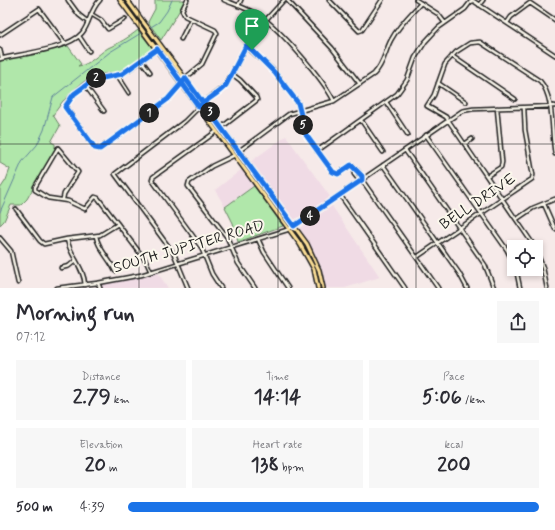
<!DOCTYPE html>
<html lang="en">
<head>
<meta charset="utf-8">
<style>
	:root { --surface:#fff; --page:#f7f7f7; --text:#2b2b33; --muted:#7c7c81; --accent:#1a73e8 }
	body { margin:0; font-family:Mynerve,sans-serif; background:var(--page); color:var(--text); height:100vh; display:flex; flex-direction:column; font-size:15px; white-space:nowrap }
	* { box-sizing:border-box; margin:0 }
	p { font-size:13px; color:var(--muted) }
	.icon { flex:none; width:22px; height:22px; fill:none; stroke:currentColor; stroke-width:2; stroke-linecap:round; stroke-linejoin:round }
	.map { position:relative; height:288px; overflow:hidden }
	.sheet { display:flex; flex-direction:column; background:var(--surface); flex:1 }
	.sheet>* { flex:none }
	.buttons { position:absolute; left:507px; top:240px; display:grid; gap:8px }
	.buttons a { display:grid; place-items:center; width:36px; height:36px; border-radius:0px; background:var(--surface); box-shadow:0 2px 6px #0003; font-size:20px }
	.pin { position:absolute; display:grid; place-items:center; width:34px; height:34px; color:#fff; margin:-41px -17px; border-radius:50% 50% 50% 0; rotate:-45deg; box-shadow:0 0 4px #0007 }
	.pin .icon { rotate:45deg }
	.km { position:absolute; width:20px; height:20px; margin:-10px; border-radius:50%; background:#222; color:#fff; font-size:11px; line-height:20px; text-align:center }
	.round { display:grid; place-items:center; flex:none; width:42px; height:42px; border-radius:0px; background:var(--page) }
	.overview { display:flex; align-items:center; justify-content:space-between; height:68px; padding:0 16px }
	h1 { font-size:22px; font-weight:800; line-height:30px }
	.stats { display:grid; grid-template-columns:repeat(3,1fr); gap:6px; height:68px; padding:4px 16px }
	.stats div { display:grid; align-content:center; border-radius:0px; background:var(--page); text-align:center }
	.stats b { font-size:20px; font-weight:800 }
	.stats small { font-size:11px; font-weight:400 }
	.stats p { font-size:11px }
	ul { padding:0 16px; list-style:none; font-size:13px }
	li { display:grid; grid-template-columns:64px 48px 1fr; align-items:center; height:30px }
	li i { height:10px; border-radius:5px; background:var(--accent) }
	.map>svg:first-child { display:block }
	.built { fill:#f0dbe5 }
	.green { fill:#b0e7aa; stroke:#668263 }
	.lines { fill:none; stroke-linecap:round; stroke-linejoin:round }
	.stream { stroke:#60849a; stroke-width:1 }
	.minor-casing { stroke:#1c1c1c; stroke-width:5.5 }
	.major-casing { stroke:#1c1c1c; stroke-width:6 }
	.minor { stroke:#fbf7ec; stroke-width:2.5 }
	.major { stroke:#fcde96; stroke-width:3 }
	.route-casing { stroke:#fff; stroke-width:8 }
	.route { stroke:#1a73e8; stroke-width:5 }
	.grid { fill:none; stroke:#1c1c1c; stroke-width:1; stroke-opacity:0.55 }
	.labels { text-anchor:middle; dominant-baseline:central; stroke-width:4; stroke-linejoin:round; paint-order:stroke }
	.street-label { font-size:15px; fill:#1c1c1c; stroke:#fbf7ec }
</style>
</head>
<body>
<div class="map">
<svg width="555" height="288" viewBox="0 0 555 288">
	<rect width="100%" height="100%" fill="#f6eae9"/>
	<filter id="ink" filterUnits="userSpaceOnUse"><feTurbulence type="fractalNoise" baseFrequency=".025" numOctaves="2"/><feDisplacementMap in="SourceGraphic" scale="8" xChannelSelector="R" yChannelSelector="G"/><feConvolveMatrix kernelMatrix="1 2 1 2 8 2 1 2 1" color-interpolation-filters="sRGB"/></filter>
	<g filter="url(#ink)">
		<path class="built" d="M286,136L331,198L294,220L250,162Z
			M242,169L254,186L225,207L215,190Z
			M332,206L380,277L345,288H326L320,264L300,228Z
			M158,273L168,288H97V286Z"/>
		<path class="green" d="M155,0H186L161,40L148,22L155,9Z
			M138,30L153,49L120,73L93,77L63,101L53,115L60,126L51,142L55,144V150L27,199L21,205H11L4,221L0,225V189L6,180L10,169L0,163V61L68,46L81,64L78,66C90,65 98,54 108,48C119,43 128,38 138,30Z
			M254,186L283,226L238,242L233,223L225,207Z"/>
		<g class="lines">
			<path class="stream" d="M0,212L22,162L37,145L44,130L53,97L110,52L159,22L167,11L172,0"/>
			<g class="minor-casing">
				<path id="minor" d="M68,0L79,15L88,22
					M187,0L182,10L185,16L215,30L217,33L202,64L185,78L193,72
					M224,0C236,5 249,9 260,16C281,30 323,79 334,101
					M287,0L332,48L360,84
					M329,0L359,31L362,30L382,0
					M416,0L438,14L445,23
					M472,0L555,55
					M479,5L483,0
					M238,6L241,0
					M91,14L101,20L108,29L125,19
					M507,23L511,17L530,3L555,20
					M0,35L39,9L65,44
					M79,36L89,51
					M181,39L191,19
					M246,46L273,70L298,103L306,135L333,172L338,174L351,165C355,169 362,173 362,180L438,288
					M157,49C146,57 135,67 123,73C115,78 107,75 99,77C89,79 65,99 66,108L95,148L100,149L168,99L181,83
					M0,50L2,58
					M452,56L515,99
					M0,59C21,54 69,49 82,33C90,23 90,10 100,0
					M141,60L150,72
					M118,76L129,93
					M438,83L466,102
					M85,85L104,111
					M386,102L408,135
					M203,103L226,85L252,35L284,0
					M361,120L383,152
					M222,127L257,100L256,97L240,80L232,74
					M217,131L153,177L152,180L201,247L212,274L221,288
					M426,135L507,250L514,264
					M465,144L472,139
					M405,150L485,265L494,288
					M239,151L289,114L334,101L374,74C384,64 385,51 391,40C399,25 410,15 421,3
					M317,151L397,94L407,80L415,58L425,42L438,28L465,9L472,0
					M235,155L212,166L189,182L188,186L227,237L238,263L255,288
					M383,165L459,273L467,288
					M355,170L354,174L358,179L361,180
					M487,176L501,167L502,162L497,108
					M340,195L405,288
					M63,199L64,194L78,172L58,148L35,187V190L48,198L68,201L85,209L95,197L98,198L146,261L151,272
					M544,204L555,229
					M16,209L40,241L44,244L67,239L100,235L118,224
					M517,219L533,208L555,199
					M96,236C98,249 110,259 115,271
					M0,238L11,251L18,283
					M67,239C70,256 84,267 85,285
					M258,239L264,252L288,288
					M535,247L446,117L427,106L434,95L445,64L456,52L470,43L480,42L540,81C555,98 551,132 555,154
					M536,250L543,268L547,288
					M417,257L532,179L533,175L525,130L524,108
					M61,268L69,266L76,260
					M516,269L520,288
					M98,283L100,288
					M57,288L98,283L141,275L287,230L309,216L462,111L473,109L555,106
					M188,288L174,254L115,174L185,121L199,107"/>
			</g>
			<g class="major-casing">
				<path id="major" d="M120,0L300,244L314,269L318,288
					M127,0L307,244L319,270L323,288"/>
			</g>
			<use href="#minor" class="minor"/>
			<use href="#major" class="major"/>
		</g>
	</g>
	<g class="lines" filter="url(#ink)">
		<g class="route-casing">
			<path id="route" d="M252,50L246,46L226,85C218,94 207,99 199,107L182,83L168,99L100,149L95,148L65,107L74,94L93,80L122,74L157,49L182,83L185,78C194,90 202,102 211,114L294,226L362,180V176L351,165L338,174L333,172L306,135L298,103L275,73L252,50"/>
		</g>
		<use href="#route" class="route"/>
	</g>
	<path class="grid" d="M139,0V288M278,0V288M416,0V288M0,144H555"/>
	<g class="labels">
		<g class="street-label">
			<text transform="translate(478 202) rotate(-34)">BELL DRIVE</text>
			<text transform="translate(189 247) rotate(-16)">SOUTH JUPITER ROAD</text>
		</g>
	</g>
</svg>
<div class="buttons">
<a><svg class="icon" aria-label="locate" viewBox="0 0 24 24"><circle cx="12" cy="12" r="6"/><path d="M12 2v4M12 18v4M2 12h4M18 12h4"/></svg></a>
</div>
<div class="pin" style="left:252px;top:50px;background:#1e9e55"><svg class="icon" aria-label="arrive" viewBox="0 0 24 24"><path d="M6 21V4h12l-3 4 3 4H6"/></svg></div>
<b class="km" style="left:149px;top:113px">1</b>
<b class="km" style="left:96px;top:78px">2</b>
<b class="km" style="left:210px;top:112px">3</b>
<b class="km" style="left:310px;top:216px">4</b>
<b class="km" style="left:303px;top:125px">5</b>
</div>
<section class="sheet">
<div class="overview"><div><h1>Morning run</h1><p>07:12</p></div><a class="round"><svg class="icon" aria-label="share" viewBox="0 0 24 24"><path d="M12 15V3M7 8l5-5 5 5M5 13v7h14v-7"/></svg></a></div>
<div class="stats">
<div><p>Distance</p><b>2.79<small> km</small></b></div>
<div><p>Time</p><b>14:14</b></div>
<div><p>Pace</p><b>5:06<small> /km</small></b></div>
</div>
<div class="stats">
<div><p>Elevation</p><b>20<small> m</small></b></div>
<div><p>Heart rate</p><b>138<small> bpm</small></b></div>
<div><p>kcal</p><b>200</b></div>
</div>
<ul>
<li><b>500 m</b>4:39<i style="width:100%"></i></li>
</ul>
</section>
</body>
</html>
